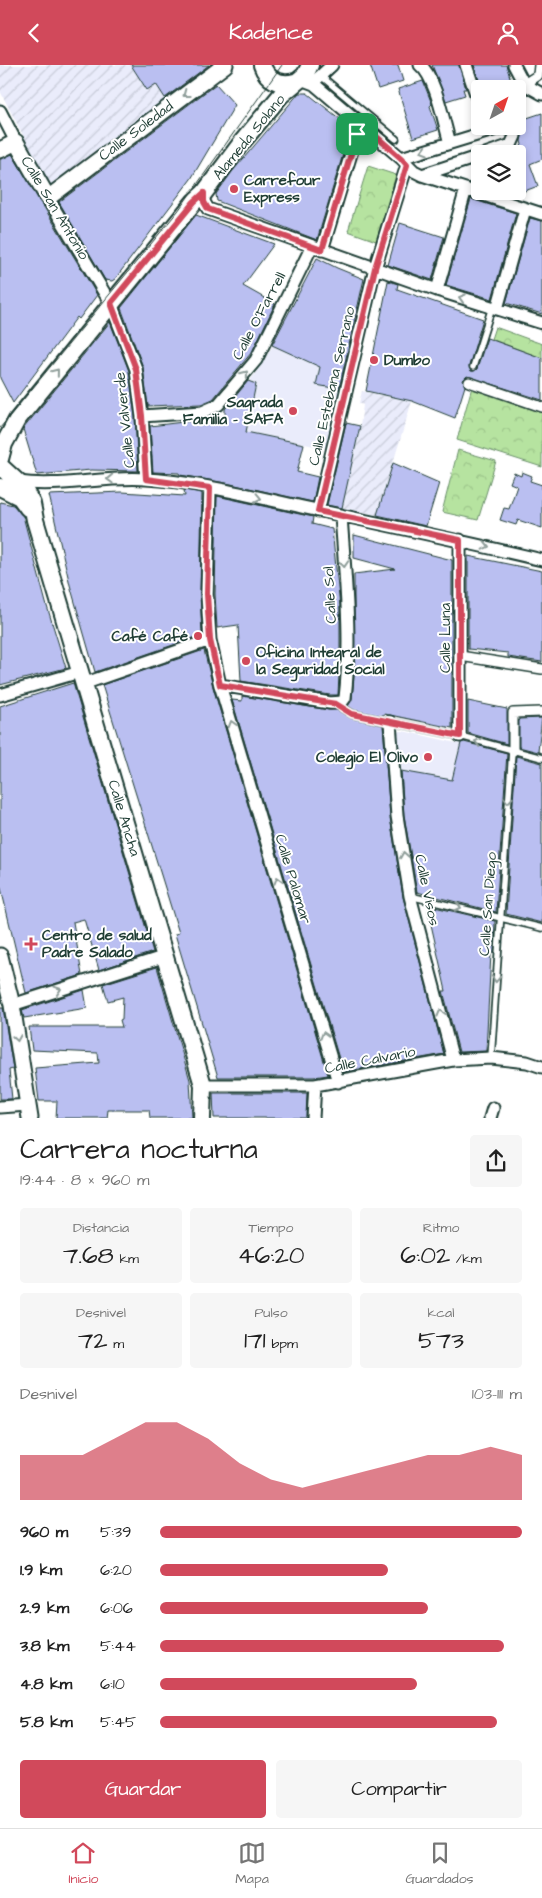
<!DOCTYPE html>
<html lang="es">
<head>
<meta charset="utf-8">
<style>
	:root { --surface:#fff; --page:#f6f6f6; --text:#222; --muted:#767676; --line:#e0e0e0; --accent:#d1495b }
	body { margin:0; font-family:"Architects Daughter",sans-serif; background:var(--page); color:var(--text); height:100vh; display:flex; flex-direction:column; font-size:19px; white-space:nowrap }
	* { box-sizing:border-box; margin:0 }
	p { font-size:16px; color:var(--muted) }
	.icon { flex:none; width:28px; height:28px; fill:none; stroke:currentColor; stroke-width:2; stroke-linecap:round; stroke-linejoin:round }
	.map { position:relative; height:1053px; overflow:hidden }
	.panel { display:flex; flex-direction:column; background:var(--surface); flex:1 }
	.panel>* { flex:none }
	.needle { width:32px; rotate:40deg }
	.buttons { position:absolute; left:471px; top:15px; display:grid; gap:10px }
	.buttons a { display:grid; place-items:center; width:55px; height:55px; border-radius:5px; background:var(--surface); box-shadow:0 2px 8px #0003; font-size:25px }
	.pin { position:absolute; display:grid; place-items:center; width:42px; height:42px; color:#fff; margin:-21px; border-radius:10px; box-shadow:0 2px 8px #0006 }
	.round { display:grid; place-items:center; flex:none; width:52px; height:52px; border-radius:5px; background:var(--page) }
	.headline { display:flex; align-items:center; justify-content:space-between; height:85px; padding:0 20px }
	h1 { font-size:28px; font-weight:600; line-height:38px }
	.metrics { display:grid; grid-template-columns:repeat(3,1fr); gap:8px; height:85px; padding:5px 20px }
	.metrics div { display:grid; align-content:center; border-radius:5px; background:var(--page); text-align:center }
	.metrics b { font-size:25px; font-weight:600 }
	.metrics small { font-size:14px; font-weight:400 }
	.metrics p { font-size:14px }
	.chart { height:140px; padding:10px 20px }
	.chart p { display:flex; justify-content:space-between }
	.chart svg { width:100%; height:90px; margin-top:5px; fill:var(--accent); opacity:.7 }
	.cta { display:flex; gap:10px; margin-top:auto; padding:10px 20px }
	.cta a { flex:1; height:58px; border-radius:5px; background:var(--accent); color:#fff; font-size:20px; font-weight:600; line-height:58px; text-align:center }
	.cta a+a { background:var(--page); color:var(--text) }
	ul { padding:0 20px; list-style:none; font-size:16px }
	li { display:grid; grid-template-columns:80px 60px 1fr; align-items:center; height:38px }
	li i { height:12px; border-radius:6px; background:var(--accent) }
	header { display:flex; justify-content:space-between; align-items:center; height:65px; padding:0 20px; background:var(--accent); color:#fff; font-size:22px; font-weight:600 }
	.dock { display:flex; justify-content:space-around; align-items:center; height:70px; border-top:1px solid var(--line); background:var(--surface); font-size:14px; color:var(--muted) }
	.dock a { display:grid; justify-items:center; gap:2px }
	.dock .selected { color:var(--accent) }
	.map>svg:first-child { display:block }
	.built { fill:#eaecfb }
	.industrial { fill:url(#industrial-furrows) }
	.park { fill:url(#park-crowns); stroke:#6a906a }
	.building { fill:#babff1; stroke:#1f3d34 }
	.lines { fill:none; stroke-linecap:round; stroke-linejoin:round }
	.service-casing { stroke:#1f3d34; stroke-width:9 }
	.pedestrian-casing { stroke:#1f3d34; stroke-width:12 }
	.minor-casing { stroke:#1f3d34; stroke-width:15 }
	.tertiary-casing { stroke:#1f3d34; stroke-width:19 }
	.secondary-casing { stroke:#1f3d34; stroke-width:20 }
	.service { stroke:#fff; stroke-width:5.5 }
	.pedestrian { stroke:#fff; stroke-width:9 }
	.minor { stroke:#fff; stroke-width:11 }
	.tertiary { stroke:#fff; stroke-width:15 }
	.secondary { stroke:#fff; stroke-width:16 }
	.tram { stroke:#1f3d34; stroke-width:1 }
	.oneway { stroke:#8f9e9a }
	.route-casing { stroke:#fff; stroke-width:10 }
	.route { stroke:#d1495b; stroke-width:6 }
	.poi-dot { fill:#d1495b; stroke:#fff; stroke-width:2 }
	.labels { text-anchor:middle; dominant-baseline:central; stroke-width:4; stroke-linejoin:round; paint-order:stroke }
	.street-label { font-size:15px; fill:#1f3d34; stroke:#fff }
	.poi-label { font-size:15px; font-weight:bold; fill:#1f3d34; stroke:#fff; text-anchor:start }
</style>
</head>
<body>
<header><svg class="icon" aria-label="back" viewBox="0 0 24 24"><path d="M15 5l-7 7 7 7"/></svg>Kadence<svg class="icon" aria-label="person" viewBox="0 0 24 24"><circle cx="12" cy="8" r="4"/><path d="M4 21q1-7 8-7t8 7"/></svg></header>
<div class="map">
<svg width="542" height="1053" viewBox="0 0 542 1053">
	<defs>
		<pattern id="industrial-furrows" width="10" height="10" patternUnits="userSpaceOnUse" patternTransform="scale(1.25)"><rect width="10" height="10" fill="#eaecfb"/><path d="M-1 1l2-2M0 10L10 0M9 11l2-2" fill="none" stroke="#c8cbd8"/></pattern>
		<pattern id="park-crowns" width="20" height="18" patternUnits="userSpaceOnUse" patternTransform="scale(1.25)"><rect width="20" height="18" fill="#b6e3a0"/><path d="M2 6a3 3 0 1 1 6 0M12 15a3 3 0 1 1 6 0" fill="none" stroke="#9cc48a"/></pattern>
	</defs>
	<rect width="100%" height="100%" fill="#fff"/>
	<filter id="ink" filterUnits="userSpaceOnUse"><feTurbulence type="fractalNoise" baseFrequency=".02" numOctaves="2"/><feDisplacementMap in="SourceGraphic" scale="10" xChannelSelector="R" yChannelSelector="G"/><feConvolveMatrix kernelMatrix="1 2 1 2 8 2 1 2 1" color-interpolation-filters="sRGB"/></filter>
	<g filter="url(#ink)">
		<path class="built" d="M273,280L320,302L316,320L339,324L329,384L246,367L256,320L249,317L262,299Z
			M399,666H403L461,679L452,715L401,706L396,678V670Z"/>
		<path class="industrial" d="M0,0H131L156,19L168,37L51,124L0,26Z
			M362,326L412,336L377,450L342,443L360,361L363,340L359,338Z"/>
		<path class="park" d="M368,101L396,110L376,176L348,166Z
			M495,262L542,279V293L491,274Z
			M472,322L542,345V402L457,375Z
			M458,385L496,396L478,455L442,447Z"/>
		<path class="building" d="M131,0H209L165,33L156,19L147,25Z
			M370,0H398L403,16L378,24Z
			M432,0H459L466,24H463L465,30L446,36Z
			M474,0H506L514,24H482Z
			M423,16L432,39L430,41L438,65L413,73L398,24Z
			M216,19L235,40L191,114L115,214L112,216L105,215L59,137Z
			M299,28H307L345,58L350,66L317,175L217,136L216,129L232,107Z
			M542,48V94L530,99L538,121L522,127L518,116V84L522,80L521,76L522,70L518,56Z
			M12,89L97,230L79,254L77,252L13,338L0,313V94Z
			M471,134L516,148L492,234L446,220Z
			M196,150L274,179L243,221L275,239L252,287L213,334L201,339L148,341L143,302L121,243Z
			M530,153L542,156V249L506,238Z
			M400,158L444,172L432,215L388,200Z
			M317,193L337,203L364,214L339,324L316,320L320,302L272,280Z
			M388,216L398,219L397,224L483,254L469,301L471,306H474L477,304L487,273L542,293V335L467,311L463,315L465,321L455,353L412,336L366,326Z
			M110,257L129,306L135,352L138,406L91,405L37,410L23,364Z
			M248,316L256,319L246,367L304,379L297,407L318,412L313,437L226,418L180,410L179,408L153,407L150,361L225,352V344Z
			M346,358L360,361L342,443L327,440Z
			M393,398L439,418L426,461L377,450Z
			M522,407L532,411L530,416L542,420V463L518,455L516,460L500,455L504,443L509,444L517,421L510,418L514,408L521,411Z
			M184,425L202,428L200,529L202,570L95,607L70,520L49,430L122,427L185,431Z
			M217,431L313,452L312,459L332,464L340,542V588L338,630H330L241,616L238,560L217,563L215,529Z
			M0,437L13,440L23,451L46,538L66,603L0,620Z
			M354,470L452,495V663L390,650L383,649V651L354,645L348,641L352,634L354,611V509L395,504L354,493Z
			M468,491L542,506V597L508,592V588L468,584Z
			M204,585L213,622L328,1010L314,1012H218L175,869L179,868L102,620Z
			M73,618L153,887L99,905L84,854L73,857L82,910L26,928L0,819V641Z
			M242,631L329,645H337L351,653L383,660L390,752L403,832L444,989L343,1007L232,635L242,636Z
			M468,636L507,644V679L468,668Z
			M542,653L538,686L542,688L519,682V654Z
			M464,677L507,688L496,847L417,827L404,750L401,706L452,715L461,678Z
			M516,691L542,698V858L506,849Z
			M430,841L495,856L494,888H491L486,986L459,987L443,926H446L428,846Z
			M157,902L190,1015L192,1053H150L149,1045H108L107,1053H56L57,1036H39L35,1003L99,998L98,988L32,985L29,962H122L120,955L122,954L123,932L108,936L103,919Z
			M84,925L87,943L24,953L22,945Z
			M0,943H3L13,1004L9,1005L12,1034H0Z
			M213,1028H307L306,1053H214Z"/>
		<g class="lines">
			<g class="service-casing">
				<path id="service" d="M321,11L396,74
					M473,302L492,242
					M337,639L352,649L460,671L542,693
					M410,831L542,863
					M491,993L512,686"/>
			</g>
			<g class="pedestrian-casing">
				<path id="pedestrian" d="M524,19L538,10L539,0
					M469,317L542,342
					M460,591L542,604
					M513,686V648L542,647"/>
			</g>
			<g class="minor-casing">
				<path id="minor" d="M420,0C436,12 444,59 450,78
					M466,0L480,41
					M514,0L524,19L542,29
					M301,14L314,19L401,93L414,106L422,110L542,149
					M308,16L317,14L332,0
					M0,46L16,77
					M401,93L503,62L512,65L515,71L511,80L485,89
					M422,110L480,91
					M204,128V137L208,144L437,225L542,258
					M48,133L111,239L136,304L142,351L146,414
					M322,185L357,69L363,60
					M437,225L466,124
					M497,244L525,144
					M142,351L202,347L218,340L256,295L312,181
					M18,417C60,423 103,411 146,414C199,417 251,431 302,442C382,459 462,476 542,495
					M210,423L207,529L210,575L220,620L338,1017
					M318,446L375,203L407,100
					M83,619L210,575
					M220,620L330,638L342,637L345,633C352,573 345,511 341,450
					M0,630L80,607
					M390,657L397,751L410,831L453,995
					M460,671V475
					M12,940L166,891
					M203,1020H315L453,995L491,993L527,997L542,1002
					M0,1042L28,1040
					M313,1053L315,1020
					M490,1053L493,1043"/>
			</g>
			<g class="tertiary-casing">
				<path id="tertiary" d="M0,85L16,77L48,133L225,0
					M0,891L12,940L30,1053"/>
			</g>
			<g class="secondary-casing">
				<path id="secondary" d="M262,0C267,15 280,21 295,17
					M0,394L4,379L17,355L194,137L204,128L242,77L281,30L305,10L310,0
					M0,401L23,422L32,439L35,455L203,1020L202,1053
					M0,422L20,432L28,443"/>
			</g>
			<use href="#service" class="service"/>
			<use href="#pedestrian" class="pedestrian"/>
			<use href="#minor" class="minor"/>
			<use href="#tertiary" class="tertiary"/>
			<use href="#secondary" class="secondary"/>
			<path class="tram" d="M0,363L178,146L282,0"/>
		</g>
		<defs><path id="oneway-chevron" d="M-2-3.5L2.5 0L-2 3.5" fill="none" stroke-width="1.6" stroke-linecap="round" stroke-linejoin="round" transform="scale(1.25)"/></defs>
		<g class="oneway">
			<use href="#oneway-chevron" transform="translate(186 29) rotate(143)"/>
			<use href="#oneway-chevron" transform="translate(424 86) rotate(163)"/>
			<use href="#oneway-chevron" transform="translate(462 233) rotate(-163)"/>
			<use href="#oneway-chevron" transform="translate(56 307) rotate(-51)"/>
			<use href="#oneway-chevron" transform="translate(245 309) rotate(-51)"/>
			<use href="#oneway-chevron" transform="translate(110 414) rotate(178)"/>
			<use href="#oneway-chevron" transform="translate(258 433) rotate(12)"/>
			<use href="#oneway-chevron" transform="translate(486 481) rotate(13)"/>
			<use href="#oneway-chevron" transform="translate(344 499) rotate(86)"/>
			<use href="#oneway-chevron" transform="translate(232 659) rotate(-107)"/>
			<use href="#oneway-chevron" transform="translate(478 677) rotate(-164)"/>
			<use href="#oneway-chevron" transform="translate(508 735) rotate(94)"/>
			<use href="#oneway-chevron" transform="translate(404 790) rotate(-99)"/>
			<use href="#oneway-chevron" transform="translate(278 815) rotate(-107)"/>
			<use href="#oneway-chevron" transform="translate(458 842) rotate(14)"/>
			<use href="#oneway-chevron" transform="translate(496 914) rotate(93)"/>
			<use href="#oneway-chevron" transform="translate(58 925) rotate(-18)"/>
			<use href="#oneway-chevron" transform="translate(441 948) rotate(-105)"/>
			<use href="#oneway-chevron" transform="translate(324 970) rotate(-107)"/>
			<use href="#oneway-chevron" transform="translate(17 973) rotate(81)"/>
		</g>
	</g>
	<g class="lines" filter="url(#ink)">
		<g class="route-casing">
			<path id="route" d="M363,60L401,93L407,100L375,203L318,446L460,475V671L352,649L336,639L220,620L210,575L207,529L210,423L146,414L142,351L136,304L111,238L194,137L204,128V137L208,144L322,185L357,69Z"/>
		</g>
		<use href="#route" class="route"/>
	</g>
	<g class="poi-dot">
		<circle cx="234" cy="124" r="5"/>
		<circle cx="374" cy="295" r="5"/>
		<circle cx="293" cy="346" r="5"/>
		<circle cx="198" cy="571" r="5"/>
		<circle cx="246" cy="596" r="5"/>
		<circle cx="428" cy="692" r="5"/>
		<path d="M28.5 871.5h5v5h5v5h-5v5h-5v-5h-5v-5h5z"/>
	</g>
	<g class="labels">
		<g class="street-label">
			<text transform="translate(136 66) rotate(-37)">Calle Soledad</text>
			<text transform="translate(249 72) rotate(-51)">Alameda Solano</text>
			<text transform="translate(55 143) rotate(59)">Calle San Antonio</text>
			<text transform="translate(259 251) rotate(-62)">Calle O'Farrell</text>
			<text transform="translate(332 321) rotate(-77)">Calle Estebana Serrano</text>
			<text transform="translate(125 355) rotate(-96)">Calle Valverde</text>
			<text transform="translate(330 530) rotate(-93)">Calle Sol</text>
			<text transform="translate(445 573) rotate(-90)">Calle Luna</text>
			<text transform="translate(124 753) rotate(73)">Calle Ancha</text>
			<text transform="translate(293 814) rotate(73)">Calle Palomar</text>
			<text transform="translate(427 825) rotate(78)">Calle Visos</text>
			<text transform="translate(488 839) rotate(-86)">Calle San Diego</text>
			<text transform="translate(370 995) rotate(-11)">Calle Calvario</text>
		</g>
		<g class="poi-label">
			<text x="244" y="115">Carrefour<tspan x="244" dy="17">Express</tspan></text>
			<text x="384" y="295">Dumbo</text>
			<text x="283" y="337" text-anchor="end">Sagrada<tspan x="283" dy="17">Familia - SAFA</tspan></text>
			<text x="188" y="571" text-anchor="end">Café Café</text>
			<text x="256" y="587">Oficina Integral de<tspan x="256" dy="17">la Seguridad Social</tspan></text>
			<text x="418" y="692" text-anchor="end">Colegio El Olivo</text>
			<text x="42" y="870">Centro de salud<tspan x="42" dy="17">Padre Salado</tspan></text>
		</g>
	</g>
</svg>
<div class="buttons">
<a><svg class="needle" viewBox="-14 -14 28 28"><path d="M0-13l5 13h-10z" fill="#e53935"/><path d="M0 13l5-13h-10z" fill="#767676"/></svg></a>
<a><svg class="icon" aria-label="layers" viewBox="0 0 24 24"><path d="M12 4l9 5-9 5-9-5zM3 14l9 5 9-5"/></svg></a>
</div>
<div class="pin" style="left:357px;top:69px;background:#1e9e55"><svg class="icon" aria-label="arrive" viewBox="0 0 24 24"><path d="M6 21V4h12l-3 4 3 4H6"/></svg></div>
</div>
<section class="panel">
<div class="headline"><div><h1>Carrera nocturna</h1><p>19:44 · 8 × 960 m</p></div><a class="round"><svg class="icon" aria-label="share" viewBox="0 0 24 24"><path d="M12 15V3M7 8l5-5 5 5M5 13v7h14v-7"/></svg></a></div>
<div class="metrics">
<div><p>Distancia</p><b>7.68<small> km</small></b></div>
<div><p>Tiempo</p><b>46:20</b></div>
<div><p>Ritmo</p><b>6:02<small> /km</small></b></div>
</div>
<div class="metrics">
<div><p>Desnivel</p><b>72<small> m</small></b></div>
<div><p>Pulso</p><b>171<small> bpm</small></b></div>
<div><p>kcal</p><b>573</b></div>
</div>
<div class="chart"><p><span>Desnivel</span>103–111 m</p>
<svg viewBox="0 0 160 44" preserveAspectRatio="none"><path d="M0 44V22L10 22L20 22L30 14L40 6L50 6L60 14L70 26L80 34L90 38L100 34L110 30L120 26L130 22L140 22L150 18L160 22V44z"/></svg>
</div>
<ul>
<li><b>960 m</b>5:39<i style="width:100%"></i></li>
<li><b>1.9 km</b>6:20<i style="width:63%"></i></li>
<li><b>2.9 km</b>6:06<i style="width:74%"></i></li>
<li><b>3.8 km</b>5:44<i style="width:95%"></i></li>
<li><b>4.8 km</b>6:10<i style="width:71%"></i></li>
<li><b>5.8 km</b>5:45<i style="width:93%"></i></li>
</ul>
<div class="cta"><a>Guardar</a><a>Compartir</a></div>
</section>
<nav class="dock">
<a class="selected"><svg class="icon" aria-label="home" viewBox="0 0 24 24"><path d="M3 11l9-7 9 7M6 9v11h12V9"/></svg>Inicio</a>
<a><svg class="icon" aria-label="map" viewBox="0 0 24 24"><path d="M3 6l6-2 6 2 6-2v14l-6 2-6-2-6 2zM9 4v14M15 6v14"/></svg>Mapa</a>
<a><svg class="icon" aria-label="saved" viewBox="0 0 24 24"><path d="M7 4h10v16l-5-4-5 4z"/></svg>Guardados</a>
</nav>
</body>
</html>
